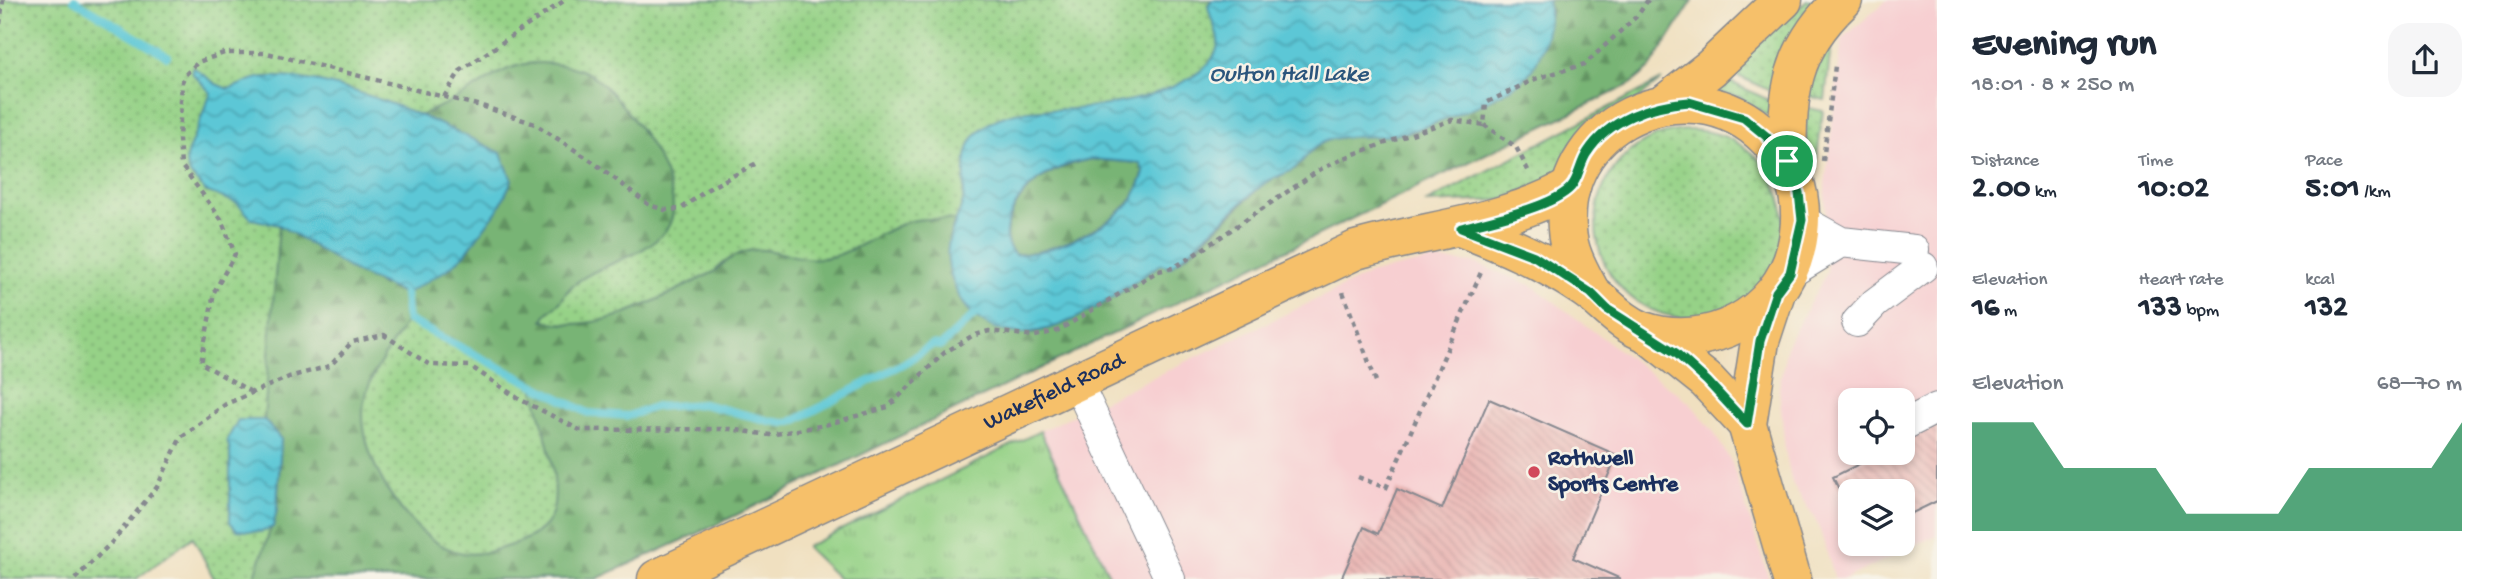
<!DOCTYPE html>
<html lang="en">
<head>
<meta charset="utf-8">
<style>
	:root { --surface:#fff; --page:#f6f6f7; --text:#1f2937; --muted:#747a83; --accent:#0b8043 }
	body { margin:0; font-family:"Gochi Hand",sans-serif; background:var(--page); color:var(--text); height:100vh; display:flex; flex-direction:column; font-size:26px; white-space:nowrap }
	* { box-sizing:border-box; margin:0 }
	p { font-size:23px; color:var(--muted) }
	.icon { flex:none; width:38px; height:38px; fill:none; stroke:currentColor; stroke-width:2; stroke-linecap:round; stroke-linejoin:round }
	.map { position:relative; flex:1; overflow:hidden }
	.panel { display:flex; flex-direction:column; background:var(--surface); width:560px }
	.panel>* { flex:none }
	.buttons { position:absolute; left:1838px; top:388px; display:grid; gap:14px }
	.buttons a { display:grid; place-items:center; width:77px; height:77px; border-radius:14px; background:var(--surface); box-shadow:0 4px 10px #0003; font-size:35px }
	.pin { position:absolute; display:grid; place-items:center; width:60px; height:60px; color:#fff; margin:-30px; border:4px solid #fff; border-radius:50%; box-shadow:0 2px 7px #0007 }
	.round { display:grid; place-items:center; flex:none; width:74px; height:74px; border-radius:21px; background:var(--page) }
	.head { display:flex; align-items:center; justify-content:space-between; height:119px; padding:0 35px }
	h1 { font-size:38px; font-weight:700; line-height:52px }
	.metrics { display:grid; grid-template-columns:repeat(3,1fr); gap:10px; height:119px; padding:7px 35px }
	.metrics div { display:grid; align-content:center }
	.metrics b { font-size:30px; font-weight:700 }
	.metrics small { font-size:19px; font-weight:400 }
	.metrics p { font-size:19px }
	.chart { height:196px; padding:14px 35px }
	.chart p { display:flex; justify-content:space-between }
	.chart svg { width:100%; height:126px; margin-top:7px; fill:var(--accent); opacity:.7 }
	main { display:flex; flex:1; min-height:0 }
	.map>svg:first-child { display:block }
	.built { fill:#f7cfd1; fill-rule:evenodd }
	.grass { fill:url(#grass-dots); stroke:#588072; stroke-width:2 }
	.forest { fill:url(#forest-firs); stroke:#4a7269; stroke-width:2; fill-rule:evenodd }
	.park { fill:url(#park-tufts); stroke:#588072; stroke-width:2 }
	.water { fill:url(#water-waves); stroke:#3c7b9a; stroke-width:2; fill-rule:evenodd }
	.lines { fill:none; stroke-linecap:round; stroke-linejoin:round }
	.stream { stroke:#5cc7d6; stroke-width:8 }
	.building { fill:url(#building-back-hatch) }
	.minor-casing { stroke:#86888f; stroke-width:32 }
	.major-casing { stroke:#86888f; stroke-width:41 }
	.path { stroke:#86888f; stroke-width:4.5; stroke-dasharray:5 5; stroke-linecap:butt }
	.minor { stroke:#fff; stroke-width:30 }
	.major { stroke:#f6c06b; stroke-width:38 }
	.route-casing { stroke:#fff; stroke-width:14 }
	.route { stroke:#0b8043; stroke-width:9 }
	.poi-dot { fill:#d1495b; stroke:#f7f3e8; stroke-width:2.5 }
	.labels { text-anchor:middle; dominant-baseline:central; stroke-width:5; stroke-linejoin:round; paint-order:stroke }
	.street-label { font-size:23px; fill:#1b2f5e; stroke:#f7f3e8 }
	.poi-label { font-size:23px; font-weight:bold; fill:#1b2f5e; stroke:#f7f3e8; text-anchor:start }
	.water-label { font-size:24px; font-style:italic; fill:#2b557c; stroke:#f7f3e8 }
</style>
</head>
<body>
<main>
<div class="map">
<svg width="1937" height="579" viewBox="0 0 1937 579">
	<defs>
		<pattern id="grass-dots" width="8" height="8" patternUnits="userSpaceOnUse" patternTransform="scale(1.75)"><rect width="8" height="8" fill="#96d287"/><path d="M2 2h.1M6 6h.1" fill="none" stroke="#7aab72" stroke-width="1.8" stroke-linecap="round"/></pattern>
		<pattern id="forest-firs" width="22" height="20" patternUnits="userSpaceOnUse" patternTransform="scale(1.75)"><rect width="22" height="20" fill="#78b474"/><path d="M5 1l3.5 6h-7zM16 11l3.5 6h-7z" fill="#629362"/></pattern>
		<pattern id="park-tufts" width="24" height="20" patternUnits="userSpaceOnUse" patternTransform="scale(1.75)"><rect width="24" height="20" fill="#96d287"/><path d="M3 7l-1-3M5 7V3M7 7l1-3M15 17l-1-3M17 17v-4M19 17l1-3" fill="none" stroke="#7aab72"/></pattern>
		<pattern id="water-waves" width="16" height="10" patternUnits="userSpaceOnUse" patternTransform="scale(1.75)"><rect width="16" height="10" fill="#5cc7d6"/><path d="M0 5q4-4 8 0t8 0" fill="none" stroke="#4ba2b1"/></pattern>
		<pattern id="building-back-hatch" width="6" height="6" patternUnits="userSpaceOnUse" patternTransform="scale(1.75)"><rect width="6" height="6" fill="#e9b2b0"/><path d="M-1 5l2 2M0 0l6 6M5-1l2 2" fill="none" stroke="#c7999a"/></pattern>
	</defs>
	<rect width="100%" height="100%" fill="#f7f3e8"/>
	<filter id="ink" filterUnits="userSpaceOnUse"><feTurbulence type="fractalNoise" baseFrequency=".0143" numOctaves="2"/><feDisplacementMap in="SourceGraphic" scale="14" xChannelSelector="R" yChannelSelector="G"/><feConvolveMatrix kernelMatrix="1 2 1 2 8 2 1 2 1" color-interpolation-filters="sRGB"/></filter>
	<filter id="wash" filterUnits="userSpaceOnUse"><feTurbulence type="fractalNoise" baseFrequency=".00686" numOctaves="4" result="noise"/><feDisplacementMap in="SourceGraphic" scale="28" xChannelSelector="R" yChannelSelector="G"/><feGaussianBlur stdDeviation="1.57" result="paint"/><feColorMatrix in="noise" values="0 0 0 0 0 0 0 0 0 0 0 0 0 0 0 0 0 1.4 0 .05"/><feComposite in="paint" operator="in"/></filter>
	<g filter="url(#wash)">
		<rect width="100%" height="100%" fill="#f0e0c0"/>
		<path class="built" d="M1887,0H1937V535L1845,579H1835L1818,524L1792,483L1785,450L1779,388L1787,345L1827,272L1825,184L1842,39ZM1850,401H1902V453H1850ZM1850,492H1902V544H1850Z
			M1433,260L1475,263L1533,286L1690,403L1713,431L1732,463L1769,579H1111L1040,431L1372,273Z"/>
		<path class="grass" d="M0,0H1693L1650,68L1631,84L705,530L596,579H214L193,537L136,579H0Z
			M1807,0H1824L1775,93L1727,71Z
			M1832,37L1825,100L1804,95Z
			M1720,77L1773,102L1770,117L1740,97L1706,90Z
			M1662,80L1645,93L1560,174L1503,200L1425,203Z
			M1804,107L1823,111L1815,174L1807,155Z
			M1596 224a94 94 0 1 1 188 0a94 94 0 1 1-188 0Z"/>
		<path class="forest" d="M1548,0H1693L1650,68L1631,84L705,530L596,579H254L277,509L281,439L264,420L279,225L383,286L501,153L401,109L420,116C436,108 453,101 468,92C487,81 503,68 525,64C547,61 580,65 597,79C626,103 695,193 666,230C644,259 594,264 570,288C566,292 564,297 561,301C554,309 547,310 543,320C601,337 663,295 714,272C760,225 786,269 834,256C858,249 879,233 902,224C919,217 938,219 955,220C944,254 950,268 961,301L1033,334L1101,304L1161,264L1170,267L1196,248L1263,184L1296,168L1305,154L1320,143L1334,138L1417,130L1521,82L1541,50L1550,14ZM407,320L533,386C540,419 564,485 551,516C545,530 528,539 514,544C498,549 481,556 463,553C408,544 349,446 366,394C374,368 393,344 407,320Z
			M1091,159L1140,163L1144,172C1140,184 1135,197 1126,206C1098,233 1052,252 1015,255C1005,245 1004,234 1009,221C1021,184 1055,166 1091,159Z"/>
		<path class="park" d="M1040,431L1111,579H839L806,547Z"/>
		<path class="water" d="M1212,0H1548C1552,25 1541,67 1520,82C1495,101 1424,130 1393,135C1369,139 1342,132 1320,144C1308,150 1304,162 1294,169C1284,175 1270,178 1261,186C1229,212 1203,242 1170,267L1161,264C1112,297 1034,363 976,317C957,302 943,265 949,241C952,227 960,214 963,201C968,166 956,139 997,119C1022,107 1059,111 1086,108C1122,104 1210,87 1218,45C1220,33 1209,18 1208,5ZM1091,159L1140,163L1144,173C1140,184 1135,198 1126,207C1099,232 1052,253 1015,255C1004,244 1004,233 1009,219C1022,183 1055,165 1091,159Z
			M193,67L216,84L228,89C240,86 251,78 264,77C334,72 438,122 501,153L512,180L499,208L465,254L448,269L405,294L357,273L279,225L252,219L237,203L205,191L190,174L186,164L187,154L211,93L191,72Z
			M238,420H264L281,439L277,509L273,527L261,532L237,530L230,522V450L227,440Z"/>
		<g class="lines">
			<path class="stream" d="M74,0L167,56
				M405,294L408,320L588,413L628,416L654,407L703,404L770,421L783,423L796,420L906,362L932,345L941,346L974,315"/>
		</g>
		<g id="blocks">
			<path class="building" d="M1489,399L1617,455L1573,558L1621,579H1341L1364,527L1378,534L1397,489L1442,509Z
				M1937,425V501L1902,518V492H1850V512L1833,477L1881,453H1902V442Z"/>
		</g>
	</g>
	<g filter="url(#ink)">
		<use href="#blocks" fill-opacity="0" stroke="#86888f" stroke-width="2"/>
		<g class="lines">
			<g class="minor-casing">
				<path id="minor" d="M1803,221L1841,242L1914,250
					M1790,273L1841,242
					M1857,322L1875,303L1923,267
					M1077,382L1170,579
					M1902,426L1937,408"/>
			</g>
			<g class="major-casing">
				<g id="major">
					<path d="M1665,104L1711,68L1783,0"/>
					<path d="M1787,161C1788,92 1789,51 1843,0"/>
					<path d="M1460,227C1505,244 1544,261 1584,288C1604,301 1619,322 1643,331C1708,353 1780,315 1796,249C1805,211 1800,177 1774,146C1701,59 1558,115 1567,229C1568,253 1580,272 1591,293"/>
					<path d="M1776,292L1760,341L1747,424L1792,579"/>
					<path d="M1648,334L1707,381L1747,424"/>
					<path id="s1" d="M657,579L1356,250C1428,229 1504,225 1571,187"/>
				</g>
			</g>
			<path class="path" d="M0,24L3,0
				M444,97L460,71L565,0
				M1484,125L1516,147L1529,172
				M1823,161L1835,66
				M1343,292L1377,384
				M251,392L201,363L214,292L235,254L221,219L181,165L179,139L182,82L185,75L198,62L224,53H267L485,107L535,124L593,162L649,205L665,210L681,209L708,189L755,164
				M1358,477L1386,488L1482,270
				M75,579L112,542L157,487L181,437L226,404L289,377L330,366L352,342L384,335L430,365L470,366L519,399L580,430L730,429L770,435L825,425L888,407L944,353L972,336L989,331L1035,336L1057,331L1158,271L1173,268L1191,257L1321,169L1354,154L1452,120L1484,125L1486,103L1535,79L1585,64L1638,15L1648,0"/>
			<use href="#minor" class="minor"/>
			<use href="#major" class="major"/>
		</g>
	</g>
	<g class="lines" filter="url(#ink)">
		<g class="route-casing">
			<path id="route" d="M1689,102L1744,118L1766,136L1787,161L1799,193L1802,220L1790,273L1776,292L1760,341L1747,424L1707,381L1676,353L1607,309L1591,293L1534,256L1461,228C1487,221 1553,207 1571,187C1579,178 1580,163 1587,153C1609,119 1650,105 1689,102Z"/>
		</g>
		<use href="#route" class="route"/>
	</g>
	<circle class="poi-dot" cx="1534" cy="472" r="7"/>
	<g class="labels">
		<g class="street-label">
			<text stroke="none"><textPath href="#s1" startOffset="439">Wakefield Road</textPath></text>
		</g>
		<g class="poi-label">
			<text x="1548" y="459">Rothwell<tspan x="1548" dy="26">Sports Centre</tspan></text>
		</g>
		<g class="water-label">
			<text x="1289" y="75">Oulton Hall Lake</text>
		</g>
	</g>
</svg>
<div class="buttons">
<a><svg class="icon" aria-label="locate" viewBox="0 0 24 24"><circle cx="12" cy="12" r="6"/><path d="M12 2v4M12 18v4M2 12h4M18 12h4"/></svg></a>
<a><svg class="icon" aria-label="layers" viewBox="0 0 24 24"><path d="M12 4l9 5-9 5-9-5zM3 14l9 5 9-5"/></svg></a>
</div>
<div class="pin" style="left:1787px;top:161px;background:#1e9e55"><svg class="icon" aria-label="arrive" viewBox="0 0 24 24"><path d="M6 21V4h12l-3 4 3 4H6"/></svg></div>
</div>
<section class="panel">
<div class="head"><div><h1>Evening run</h1><p>18:01 · 8 × 250 m</p></div><a class="round"><svg class="icon" aria-label="share" viewBox="0 0 24 24"><path d="M12 15V3M7 8l5-5 5 5M5 13v7h14v-7"/></svg></a></div>
<div class="metrics">
<div><p>Distance</p><b>2.00<small> km</small></b></div>
<div><p>Time</p><b>10:02</b></div>
<div><p>Pace</p><b>5:01<small> /km</small></b></div>
</div>
<div class="metrics">
<div><p>Elevation</p><b>16<small> m</small></b></div>
<div><p>Heart rate</p><b>133<small> bpm</small></b></div>
<div><p>kcal</p><b>132</b></div>
</div>
<div class="chart"><p><span>Elevation</span>68–70 m</p>
<svg viewBox="0 0 160 44" preserveAspectRatio="none"><path d="M0 44V6L10 6L20 6L30 22L40 22L50 22L60 22L70 38L80 38L90 38L100 38L110 22L120 22L130 22L140 22L150 22L160 6V44z"/></svg>
</div>
</section>
</main>
</body>
</html>
